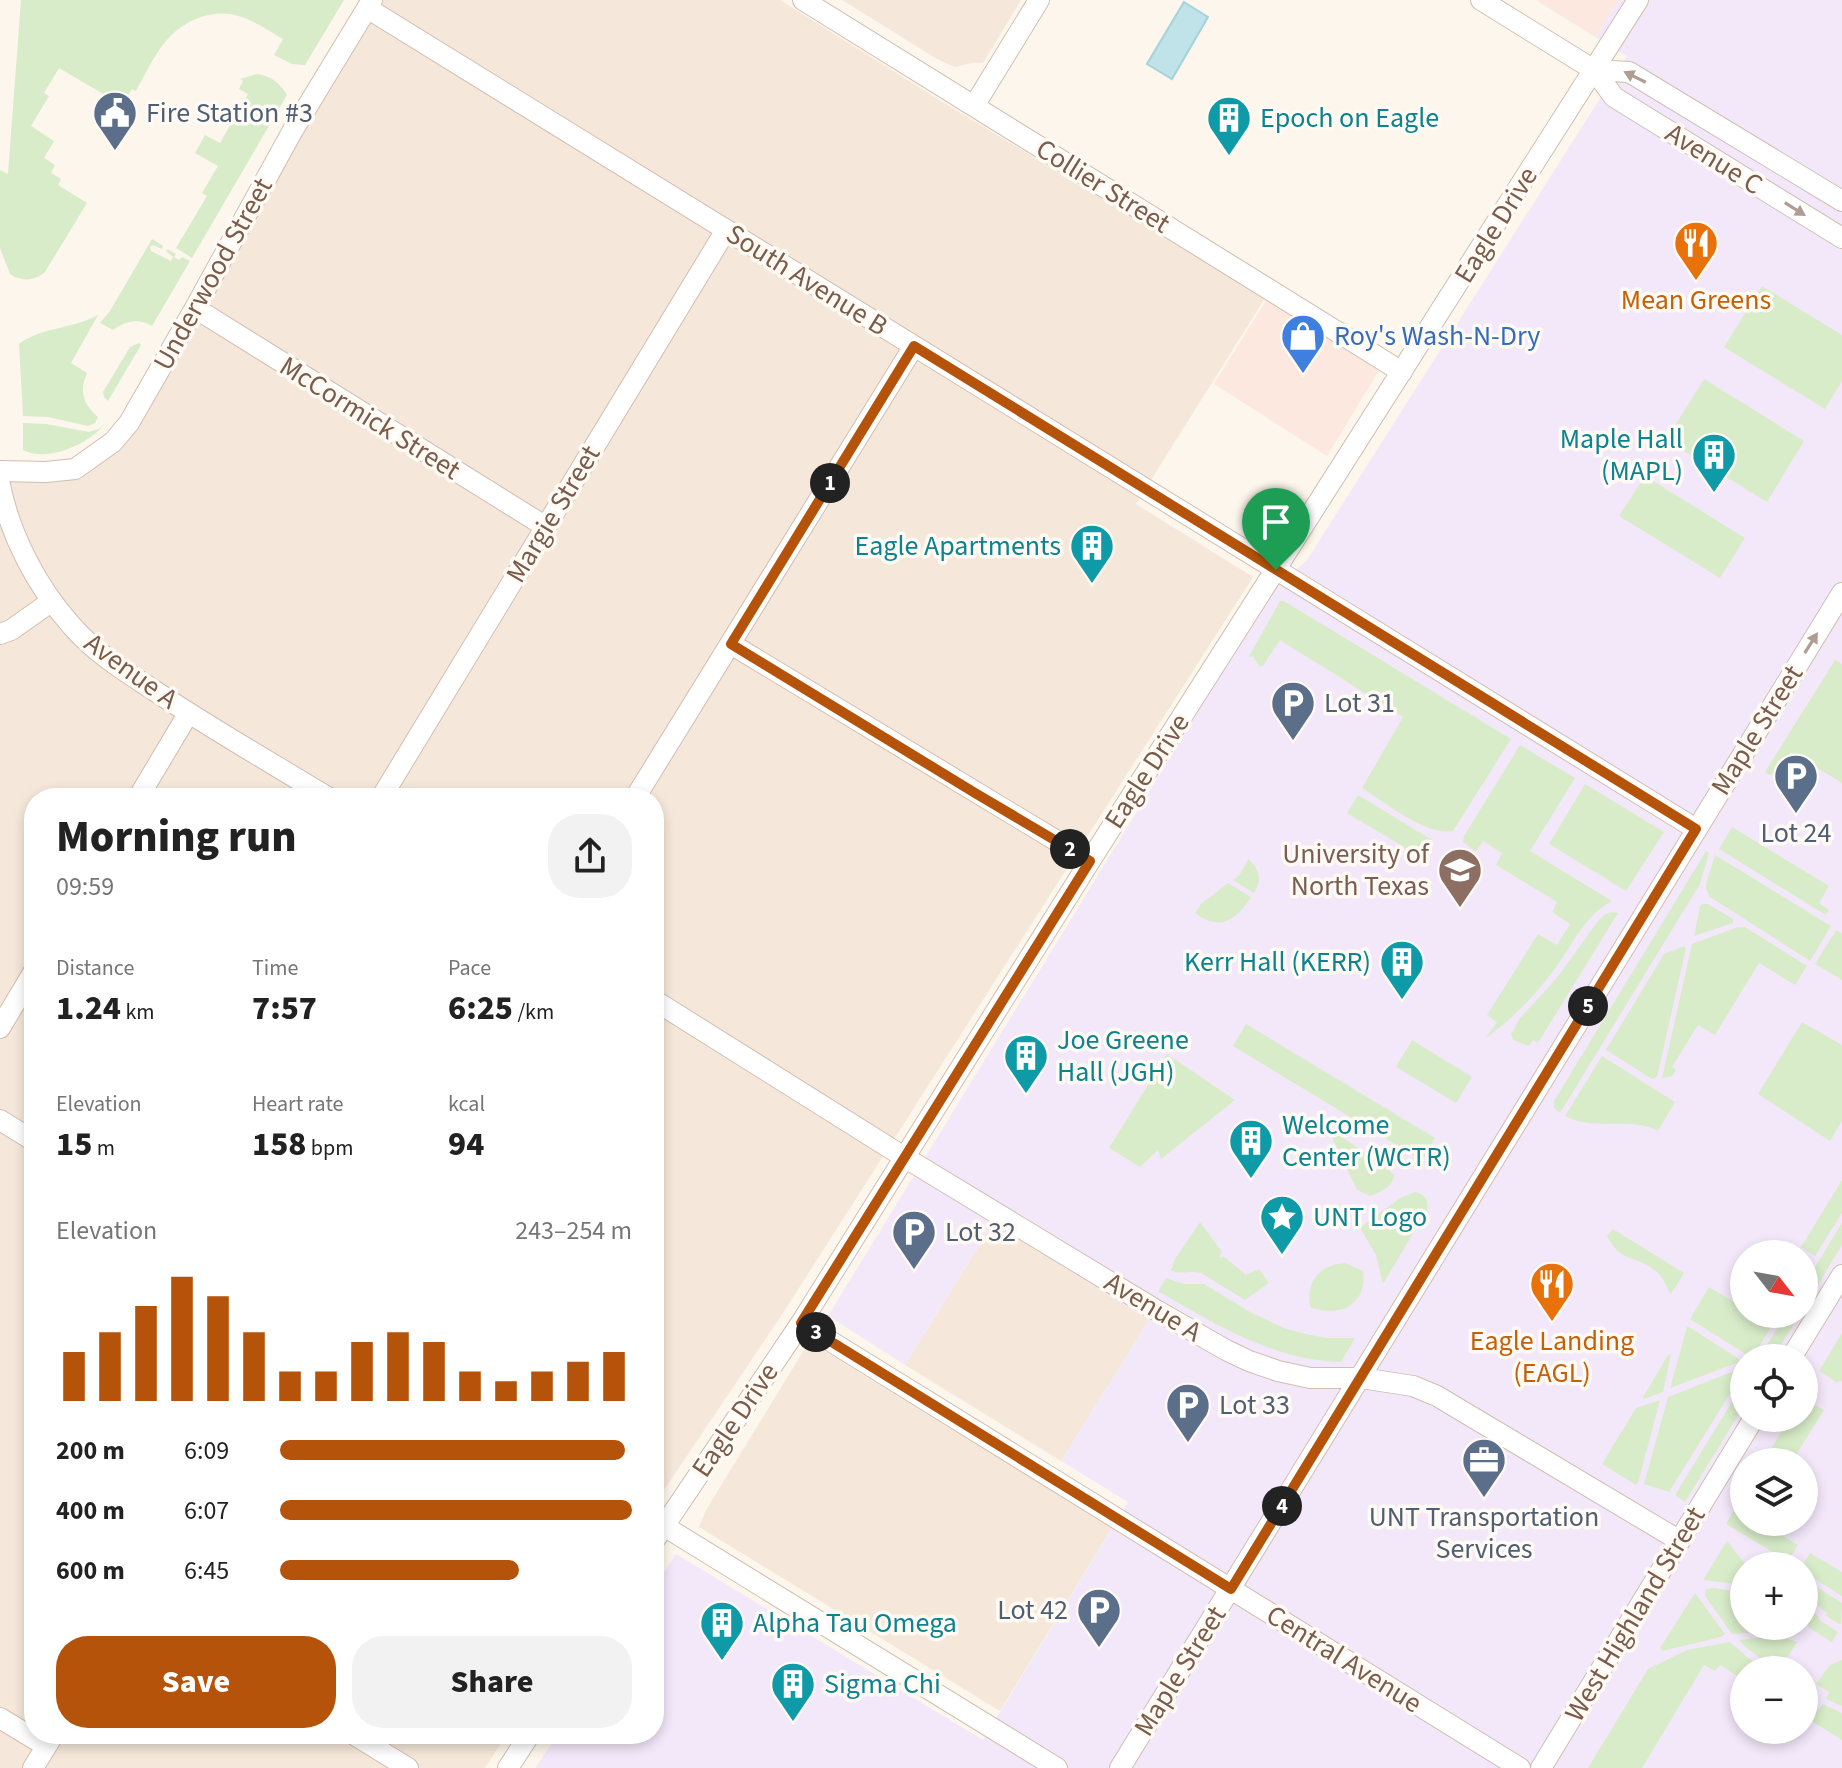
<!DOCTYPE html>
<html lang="en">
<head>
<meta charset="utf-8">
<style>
	:root { --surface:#fff; --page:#f2f2f2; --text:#222; --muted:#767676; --accent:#b45309 }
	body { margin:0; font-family:"Source Sans 3",sans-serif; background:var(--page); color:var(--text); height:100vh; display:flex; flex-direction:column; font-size:30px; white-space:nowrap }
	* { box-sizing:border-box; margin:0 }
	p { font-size:26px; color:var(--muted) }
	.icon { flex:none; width:44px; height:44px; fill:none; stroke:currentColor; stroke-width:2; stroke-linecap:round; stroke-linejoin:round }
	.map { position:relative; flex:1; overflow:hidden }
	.drawer { position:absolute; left:24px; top:788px; width:640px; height:956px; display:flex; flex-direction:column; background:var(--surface); border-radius:32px; box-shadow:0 4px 12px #0003 }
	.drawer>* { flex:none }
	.needle { width:52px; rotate:121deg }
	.tools { position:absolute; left:1730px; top:1240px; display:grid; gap:16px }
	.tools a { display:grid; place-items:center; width:88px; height:88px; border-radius:50%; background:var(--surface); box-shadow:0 4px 12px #0003; font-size:40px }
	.pin { position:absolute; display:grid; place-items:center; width:68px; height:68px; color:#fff; margin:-82px -34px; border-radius:50% 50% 50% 0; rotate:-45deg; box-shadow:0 0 8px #0007 }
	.pin .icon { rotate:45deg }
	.km { position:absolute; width:40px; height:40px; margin:-20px; border-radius:50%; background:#222; color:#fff; font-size:22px; line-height:40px; text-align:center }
	.round { display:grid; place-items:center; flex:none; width:84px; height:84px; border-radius:32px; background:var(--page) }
	.overview { display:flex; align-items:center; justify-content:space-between; height:136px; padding:0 32px }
	h1 { font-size:44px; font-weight:800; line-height:60px }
	.metrics { display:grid; grid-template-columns:repeat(3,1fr); gap:12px; height:136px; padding:8px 32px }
	.metrics div { display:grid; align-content:center }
	.metrics b { font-size:34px; font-weight:800 }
	.metrics small { font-size:22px; font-weight:400 }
	.metrics p { font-size:22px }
	.chart { height:224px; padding:16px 32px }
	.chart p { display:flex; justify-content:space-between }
	.chart svg { width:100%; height:144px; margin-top:8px; stroke:var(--accent); stroke-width:6 }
	.cta { display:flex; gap:16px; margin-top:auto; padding:16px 32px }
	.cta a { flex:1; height:92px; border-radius:32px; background:var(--accent); color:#fff; font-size:32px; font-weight:800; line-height:92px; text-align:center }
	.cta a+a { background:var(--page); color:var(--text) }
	ul { padding:0 32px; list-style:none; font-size:26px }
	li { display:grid; grid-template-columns:128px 96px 1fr; align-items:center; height:60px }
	li i { height:20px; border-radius:10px; background:var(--accent) }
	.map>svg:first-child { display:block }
	.residential { fill:#f5e8da }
	.commercial { fill:#fde8e0 }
	.education { fill:#f3e8fa; fill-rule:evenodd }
	.green { fill:#d8ecc9 }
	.water { fill:#bfe3e8; stroke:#a5d3da; stroke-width:2 }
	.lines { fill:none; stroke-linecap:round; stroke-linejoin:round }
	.minor-casing { stroke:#d1beb0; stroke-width:22 }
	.minor { stroke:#fff; stroke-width:20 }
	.oneway { fill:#af9d94 }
	.route-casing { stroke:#fff; stroke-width:16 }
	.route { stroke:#b45309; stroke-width:10 }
	.labels { text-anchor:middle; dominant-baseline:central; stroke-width:7; stroke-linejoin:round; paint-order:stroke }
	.service-label { font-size:28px; fill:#4e5e75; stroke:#fffaf3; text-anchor:start }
	.culture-label { font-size:28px; fill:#0d838f; stroke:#fffaf3; text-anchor:start }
	.street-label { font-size:28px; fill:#7a5c4d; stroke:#fffaf3 }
	.food-label { font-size:28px; fill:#c56008; stroke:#fffaf3 }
	.shop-label { font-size:28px; fill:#366cbe; stroke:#fffaf3; text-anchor:start }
	.education-label { font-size:28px; fill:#785e54; stroke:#fffaf3; text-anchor:end }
</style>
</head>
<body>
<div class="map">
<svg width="1842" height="1768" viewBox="0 0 1842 1768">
	<rect width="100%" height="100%" fill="#fdf6ec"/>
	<path class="residential" d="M378,0H780L941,101L1265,298L1136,504L1253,577L783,1313L654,1505V798H34V1734H507L485,1768H0V471L46,472L113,442Z
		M842,0H1021L983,63H971L955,67L937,59Z
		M993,1223L1149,1320L1061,1461L905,1365Z
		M816,1346L1112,1528L1000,1711L699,1527L706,1510L804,1350Z"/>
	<path class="commercial" d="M1536,0H1619L1595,37Z
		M1267,299L1380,369L1327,456L1214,384Z"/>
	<path class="education" d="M1619,0H1842V1768H535L558,1734H654V1587L676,1554L983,1740L1128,1502L1061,1461L1149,1320L993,1223L905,1365L828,1316L1270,594L1307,560L1627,56L1595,37ZM1744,1254H1804V1314H1744ZM1744,1358H1804V1418H1744ZM1744,1462H1804V1522H1744ZM1744,1566H1804V1626H1744ZM1744,1670H1804V1730H1744Z"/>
	<path class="green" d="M21,0H344L305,65L292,64L274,55L283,39C269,31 254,20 238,16C226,12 214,13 201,17C164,30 154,59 136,91L132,89L122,105L59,68L44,93L49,96L31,126L54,141L44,158L55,165L51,173L61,179L58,185L87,203L45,272C35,281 22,282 10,274L0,248V170L8,174Z
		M257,74C271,76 280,83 287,95L192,258L176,248L207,196L202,193L218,166L195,153L205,135L220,143L248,94L239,89L243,81L240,79Z
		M152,239L163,246L162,249L153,245L150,247L151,251L171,261L173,257L166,251L167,249L176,254L174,257L179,260L182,257L190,261L152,326C138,318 126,321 113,330L100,323L110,311Z
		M1762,286L1842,335V381L1825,409L1724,347Z
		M98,315L71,363L87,373C79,391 83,404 98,417L95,423L88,426L48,417L23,416L19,344C41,327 73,329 98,315Z
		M139,343L141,345L108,401L104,397L103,392L130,347Z
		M1704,379L1804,441L1767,502L1666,440Z
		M106,422C92,443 48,463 23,450V423L46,424L89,432L99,429Z
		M1645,476L1745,538L1720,578L1619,516Z
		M1280,601H1284L1511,739L1453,831C1426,836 1386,803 1362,788L1403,717L1280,640L1263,666H1259L1253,656L1248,658Z
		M1835,660L1842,664V783L1791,752L1777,773L1769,775L1765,772Z
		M1520,745L1575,778L1530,851L1612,901C1584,916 1574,943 1556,967C1537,993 1513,1019 1486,1038L1497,1022L1487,1015L1538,934L1557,945L1570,924L1552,912L1557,902L1496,865L1502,853L1483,841L1476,852L1463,842L1464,836Z
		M1585,784L1664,832L1626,891L1549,844Z
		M1358,795L1432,840L1422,858L1347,813Z
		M1732,827L1829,886L1819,903L1829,910L1826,915L1719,849Z
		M1706,851L1709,853L1700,884L1560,1113L1554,1108V1101Z
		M1715,855L1831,926L1810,961L1710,897L1706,889V884Z
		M1248,859C1260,869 1262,880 1254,893L1233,880L1239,876Z
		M1228,883L1251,897C1237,920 1220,932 1195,913L1201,904Z
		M1702,904H1708L1733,919V923L1694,936L1700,906Z
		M1611,912L1618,913L1538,1043L1533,1040L1529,1046L1513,1040L1511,1034L1520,1018L1556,979L1598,921L1604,915Z
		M1738,927H1745L1807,966L1795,985L1759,963L1715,1035L1698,1025L1672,1067L1676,1070L1672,1076L1662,1078L1692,944Z
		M1836,930L1842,933V980L1815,964Z
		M1684,946L1686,948L1657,1077L1652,1079L1606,1050L1664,954Z
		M1802,1022L1842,1045V1121L1830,1141L1758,1094Z
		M1246,1024L1435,1138L1424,1157L1418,1158L1233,1046Z
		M1412,1040L1472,1077L1456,1103L1396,1067Z
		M1167,1054L1235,1100L1161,1159L1158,1150L1140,1167L1109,1148Z
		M1602,1056L1675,1102L1658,1131C1629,1116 1594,1132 1565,1116Z
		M1327,1127L1386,1167L1394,1175C1394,1186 1379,1193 1370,1196L1357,1190Z
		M1842,1180V1213L1815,1256L1801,1247Z
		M1415,1192C1425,1194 1429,1200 1427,1210L1383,1284L1376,1255L1360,1228L1400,1198Z
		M1200,1222L1222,1252L1219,1256L1222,1258L1223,1256L1246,1275L1259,1269L1269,1283L1245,1300L1201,1273C1190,1270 1180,1276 1171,1270L1175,1259Z
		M1842,1223V1245L1804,1308V1285Z
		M1613,1229L1684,1273L1671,1294C1665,1286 1663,1275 1653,1269C1634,1255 1620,1262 1607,1236Z
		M1345,1263L1363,1271C1368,1304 1339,1319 1310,1307C1306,1281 1319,1265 1345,1263Z
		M1166,1278L1184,1284H1204L1250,1312L1284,1328L1305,1334L1327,1338H1355L1341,1362C1273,1360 1216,1325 1158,1291Z
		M1709,1287L1744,1308V1314H1753L1757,1317L1759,1314H1779L1752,1358L1690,1319Z
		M1786,1314H1800L1773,1358H1759Z
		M1687,1327H1689L1742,1361L1670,1388Z
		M1842,1333V1381L1836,1382L1819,1371Z
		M1671,1354L1663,1392L1644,1399L1643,1397L1668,1355Z
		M1742,1368L1744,1371L1669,1492L1644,1484L1668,1397Z
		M1744,1382V1406L1685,1502L1675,1495Z
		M1804,1399L1824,1410L1793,1460L1788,1458L1787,1459L1771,1449L1789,1418H1804Z
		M1660,1400L1638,1483L1636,1485L1602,1464L1636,1408Z
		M1733,1511L1741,1516L1744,1512V1522H1760L1798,1545L1788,1561L1726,1524Z
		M1727,1541L1747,1566H1744V1585L1703,1580Z
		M1810,1553L1842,1572V1596L1804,1572V1566H1802Z
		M1804,1579L1842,1603L1841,1625L1826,1616L1827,1613C1817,1607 1805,1591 1804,1579Z
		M1715,1588L1744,1593V1626H1794V1629L1732,1634L1705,1596L1706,1589Z
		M1695,1593L1725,1634L1721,1637L1662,1651L1660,1648Z
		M1804,1597L1821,1621L1838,1632L1832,1642L1814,1631L1804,1622Z
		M1771,1636H1779L1797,1642L1784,1663L1771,1655L1766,1662L1745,1647L1739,1640Z
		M1730,1642L1747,1657L1763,1668L1762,1670H1744V1680L1720,1665L1715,1671L1704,1665L1642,1768H1588L1648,1669L1687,1650Z
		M1842,1660V1706L1826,1699L1829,1692L1816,1684L1830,1665Z
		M1805,1700L1819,1709L1823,1704L1842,1713V1740L1810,1720L1806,1726L1804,1725Z"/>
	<path class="water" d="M1184,2L1208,17L1172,79L1147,64Z"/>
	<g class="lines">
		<g class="minor-casing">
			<path id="minor" d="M803,0L1402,372
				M1481,0L1594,70L1614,97L1842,238
				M367,8L1696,829
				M1594,70L1629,72L1842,201
				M974,106L1039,0
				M195,308L546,527
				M0,471L46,472L75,469L113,442L129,423L195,308L293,130L372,0
				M0,485C10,535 37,587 71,625C94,652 123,670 152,689C210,728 270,762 329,798
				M0,634L11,630L52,601
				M731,644L1090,861
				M138,798L188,714
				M381,798L726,230
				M635,798L914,346
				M654,1000L904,1157L1156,1310L1226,1350L1249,1361L1278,1371L1310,1378H1361L1413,1386L1437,1396L1680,1541
				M0,1028L34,971
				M0,1120L34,1141
				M801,1323L1520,1768
				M1791,1358L1842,1275
				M654,1520L1057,1768
				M654,1541L801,1323L1090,861L1638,0
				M0,1718L46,1746
				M353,1734L408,1768
				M33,1768L54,1734
				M508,1768L530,1734
				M1120,1768L1842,593
				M1541,1768L1754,1418"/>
		</g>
		<use href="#minor" class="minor"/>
	</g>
	<defs><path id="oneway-solid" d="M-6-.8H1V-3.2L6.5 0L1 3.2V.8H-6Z" transform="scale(2)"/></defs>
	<g class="oneway">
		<use href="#oneway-solid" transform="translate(1635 77) rotate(-154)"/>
		<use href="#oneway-solid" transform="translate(1795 209) rotate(32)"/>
		<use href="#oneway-solid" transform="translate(1811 643) rotate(-58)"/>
	</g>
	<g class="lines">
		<g class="route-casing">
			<path id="route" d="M914,346L1696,829L1231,1589L801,1323L1090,861L975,793L731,644Z"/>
		</g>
		<use href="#route" class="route"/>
	</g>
	<defs>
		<g id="civic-pin" transform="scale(2.3)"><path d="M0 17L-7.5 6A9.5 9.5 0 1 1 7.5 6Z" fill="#5c6f8a" stroke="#fffaf3"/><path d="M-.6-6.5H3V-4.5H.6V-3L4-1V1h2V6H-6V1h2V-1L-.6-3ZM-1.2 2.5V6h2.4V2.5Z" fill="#fff"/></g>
		<g id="building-pin" transform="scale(2.3)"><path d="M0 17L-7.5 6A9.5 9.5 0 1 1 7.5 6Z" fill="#0f9aa8" stroke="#fffaf3"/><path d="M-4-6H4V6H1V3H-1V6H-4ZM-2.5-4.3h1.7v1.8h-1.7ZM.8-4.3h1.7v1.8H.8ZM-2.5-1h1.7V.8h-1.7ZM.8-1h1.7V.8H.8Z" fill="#fff"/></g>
		<g id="restaurant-pin" transform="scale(2.3)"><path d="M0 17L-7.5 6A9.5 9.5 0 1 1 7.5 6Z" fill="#e8710a" stroke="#fffaf3"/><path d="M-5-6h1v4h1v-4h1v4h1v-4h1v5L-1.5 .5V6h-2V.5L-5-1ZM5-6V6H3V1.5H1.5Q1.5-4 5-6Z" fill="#fff"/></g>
		<g id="shop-pin" transform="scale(2.3)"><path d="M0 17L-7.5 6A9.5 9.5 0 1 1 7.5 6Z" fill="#3f7fe0" stroke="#fffaf3"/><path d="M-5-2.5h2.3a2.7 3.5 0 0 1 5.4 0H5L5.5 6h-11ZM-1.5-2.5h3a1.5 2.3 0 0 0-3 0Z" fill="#fff"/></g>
		<g id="parking-pin" transform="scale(2.3)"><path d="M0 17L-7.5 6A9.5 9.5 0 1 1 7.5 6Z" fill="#5c6f8a" stroke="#fffaf3"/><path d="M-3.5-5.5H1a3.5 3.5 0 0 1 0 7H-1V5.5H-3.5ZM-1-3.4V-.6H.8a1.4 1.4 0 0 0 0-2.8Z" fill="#fff"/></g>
		<g id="university-pin" transform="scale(2.3)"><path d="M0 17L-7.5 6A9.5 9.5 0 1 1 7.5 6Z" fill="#8d6e63" stroke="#fffaf3"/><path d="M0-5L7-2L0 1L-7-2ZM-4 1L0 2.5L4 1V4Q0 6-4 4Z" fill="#fff"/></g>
		<g id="sight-pin" transform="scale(2.3)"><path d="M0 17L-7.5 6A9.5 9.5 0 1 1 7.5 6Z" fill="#0f9aa8" stroke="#fffaf3"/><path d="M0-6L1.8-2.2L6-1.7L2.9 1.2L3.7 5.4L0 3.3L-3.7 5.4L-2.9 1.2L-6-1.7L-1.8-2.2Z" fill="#fff"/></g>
		<g id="office-pin" transform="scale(2.3)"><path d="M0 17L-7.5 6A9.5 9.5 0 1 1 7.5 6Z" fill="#5c6f8a" stroke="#fffaf3"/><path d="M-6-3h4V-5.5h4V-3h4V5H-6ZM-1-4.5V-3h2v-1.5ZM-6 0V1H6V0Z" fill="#fff"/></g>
	</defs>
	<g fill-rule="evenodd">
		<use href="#civic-pin" x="115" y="113"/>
		<use href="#building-pin" x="1229" y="118"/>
		<use href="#restaurant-pin" x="1696" y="243"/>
		<use href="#shop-pin" x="1303" y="336"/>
		<use href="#building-pin" x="1714" y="455"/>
		<use href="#building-pin" x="1092" y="546"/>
		<use href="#parking-pin" x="1293" y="703"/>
		<use href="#parking-pin" x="1796" y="776"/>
		<use href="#university-pin" x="1460" y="870"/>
		<use href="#building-pin" x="1402" y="962"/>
		<use href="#building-pin" x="1026" y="1056"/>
		<use href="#building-pin" x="1251" y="1141"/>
		<use href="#sight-pin" x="1282" y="1217"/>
		<use href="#parking-pin" x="914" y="1232"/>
		<use href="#restaurant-pin" x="1552" y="1284"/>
		<use href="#parking-pin" x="1188" y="1405"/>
		<use href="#office-pin" x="1484" y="1460"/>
		<use href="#parking-pin" x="1099" y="1610"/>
		<use href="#building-pin" x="722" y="1623"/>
		<use href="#building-pin" x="793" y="1684"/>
	</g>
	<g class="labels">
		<g class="service-label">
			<text x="146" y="113">Fire Station #3</text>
			<text x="1324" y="703">Lot 31</text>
			<text x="1796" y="833" text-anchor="middle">Lot 24</text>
			<text x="945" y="1232">Lot 32</text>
			<text x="1219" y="1405">Lot 33</text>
			<text x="1484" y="1517" text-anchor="middle">UNT Transportation<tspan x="1484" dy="32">Services</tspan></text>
			<text x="1068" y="1610" text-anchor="end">Lot 42</text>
		</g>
		<g class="culture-label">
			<text x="1260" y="118">Epoch on Eagle</text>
			<text x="1683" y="439" text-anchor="end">Maple Hall<tspan x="1683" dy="32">(MAPL)</tspan></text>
			<text x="1061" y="546" text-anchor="end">Eagle Apartments</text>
			<text x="1371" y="962" text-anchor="end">Kerr Hall (KERR)</text>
			<text x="1057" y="1040">Joe Greene<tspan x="1057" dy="32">Hall (JGH)</tspan></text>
			<text x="1282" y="1125">Welcome<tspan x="1282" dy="32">Center (WCTR)</tspan></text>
			<text x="1313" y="1217">UNT Logo</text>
			<text x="753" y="1623">Alpha Tau Omega</text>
			<text x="824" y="1684">Sigma Chi</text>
		</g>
		<g class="street-label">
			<text transform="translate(1714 159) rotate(32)">Avenue C</text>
			<text transform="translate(1103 186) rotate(32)">Collier Street</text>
			<text transform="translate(1496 225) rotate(-58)">Eagle Drive</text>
			<text transform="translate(213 274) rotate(-61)">Underwood Street</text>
			<text transform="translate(807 280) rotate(32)">South Avenue B</text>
			<text transform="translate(370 418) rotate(32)">McCormick Street</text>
			<text transform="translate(553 514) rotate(-59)">Margie Street</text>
			<text transform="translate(131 671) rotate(36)">Avenue A</text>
			<text transform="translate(1757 730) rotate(-58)">Maple Street</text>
			<text transform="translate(1147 771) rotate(-57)">Eagle Drive</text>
			<text transform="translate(1153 1307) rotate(31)">Avenue A</text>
			<text transform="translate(735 1420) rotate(-56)">Eagle Drive</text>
			<text transform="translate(1635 1614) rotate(-59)">West Highland Street</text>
			<text transform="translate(1344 1659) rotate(32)">Central Avenue</text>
			<text transform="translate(1180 1671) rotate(-58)">Maple Street</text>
		</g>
		<g class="food-label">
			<text x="1696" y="300">Mean Greens</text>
			<text x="1552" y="1341">Eagle Landing<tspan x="1552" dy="32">(EAGL)</tspan></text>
		</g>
		<g class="shop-label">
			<text x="1334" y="336">Roy's Wash-N-Dry</text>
		</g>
		<g class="education-label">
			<text x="1429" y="854">University of<tspan x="1429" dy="32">North Texas</tspan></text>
		</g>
	</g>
</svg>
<div class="tools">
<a><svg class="needle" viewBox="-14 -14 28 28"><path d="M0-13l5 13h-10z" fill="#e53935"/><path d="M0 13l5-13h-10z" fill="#767676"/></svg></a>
<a><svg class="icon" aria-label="locate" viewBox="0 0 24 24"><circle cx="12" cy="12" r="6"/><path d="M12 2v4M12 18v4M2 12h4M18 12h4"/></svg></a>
<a><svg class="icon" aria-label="layers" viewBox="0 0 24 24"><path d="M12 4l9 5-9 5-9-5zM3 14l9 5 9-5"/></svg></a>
<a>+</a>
<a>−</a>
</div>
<div class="pin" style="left:1276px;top:570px;background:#1e9e55"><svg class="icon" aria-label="arrive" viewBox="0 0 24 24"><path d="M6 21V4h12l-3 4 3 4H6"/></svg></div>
<b class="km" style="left:830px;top:483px">1</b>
<b class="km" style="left:1070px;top:849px">2</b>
<b class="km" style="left:816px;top:1332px">3</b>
<b class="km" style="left:1282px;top:1506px">4</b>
<b class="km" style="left:1588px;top:1006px">5</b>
<section class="drawer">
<div class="overview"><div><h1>Morning run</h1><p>09:59</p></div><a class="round"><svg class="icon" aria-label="share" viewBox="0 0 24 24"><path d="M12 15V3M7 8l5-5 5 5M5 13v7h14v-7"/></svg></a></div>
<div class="metrics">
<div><p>Distance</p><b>1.24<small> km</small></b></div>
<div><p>Time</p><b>7:57</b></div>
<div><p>Pace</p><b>6:25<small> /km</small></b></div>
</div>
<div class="metrics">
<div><p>Elevation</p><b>15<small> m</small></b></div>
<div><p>Heart rate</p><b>158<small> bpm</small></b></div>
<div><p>kcal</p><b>94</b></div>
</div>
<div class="chart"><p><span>Elevation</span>243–254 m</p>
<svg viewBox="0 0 160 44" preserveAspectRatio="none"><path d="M5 44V29M15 44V23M25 44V15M35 44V6M45 44V12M55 44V23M65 44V35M75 44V35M85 44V26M95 44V23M105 44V26M115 44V35M125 44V38M135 44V35M145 44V32M155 44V29"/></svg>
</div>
<ul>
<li><b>200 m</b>6:09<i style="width:98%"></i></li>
<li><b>400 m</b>6:07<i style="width:100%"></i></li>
<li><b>600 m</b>6:45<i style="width:68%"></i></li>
</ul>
<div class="cta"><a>Save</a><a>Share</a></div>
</section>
</div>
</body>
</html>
